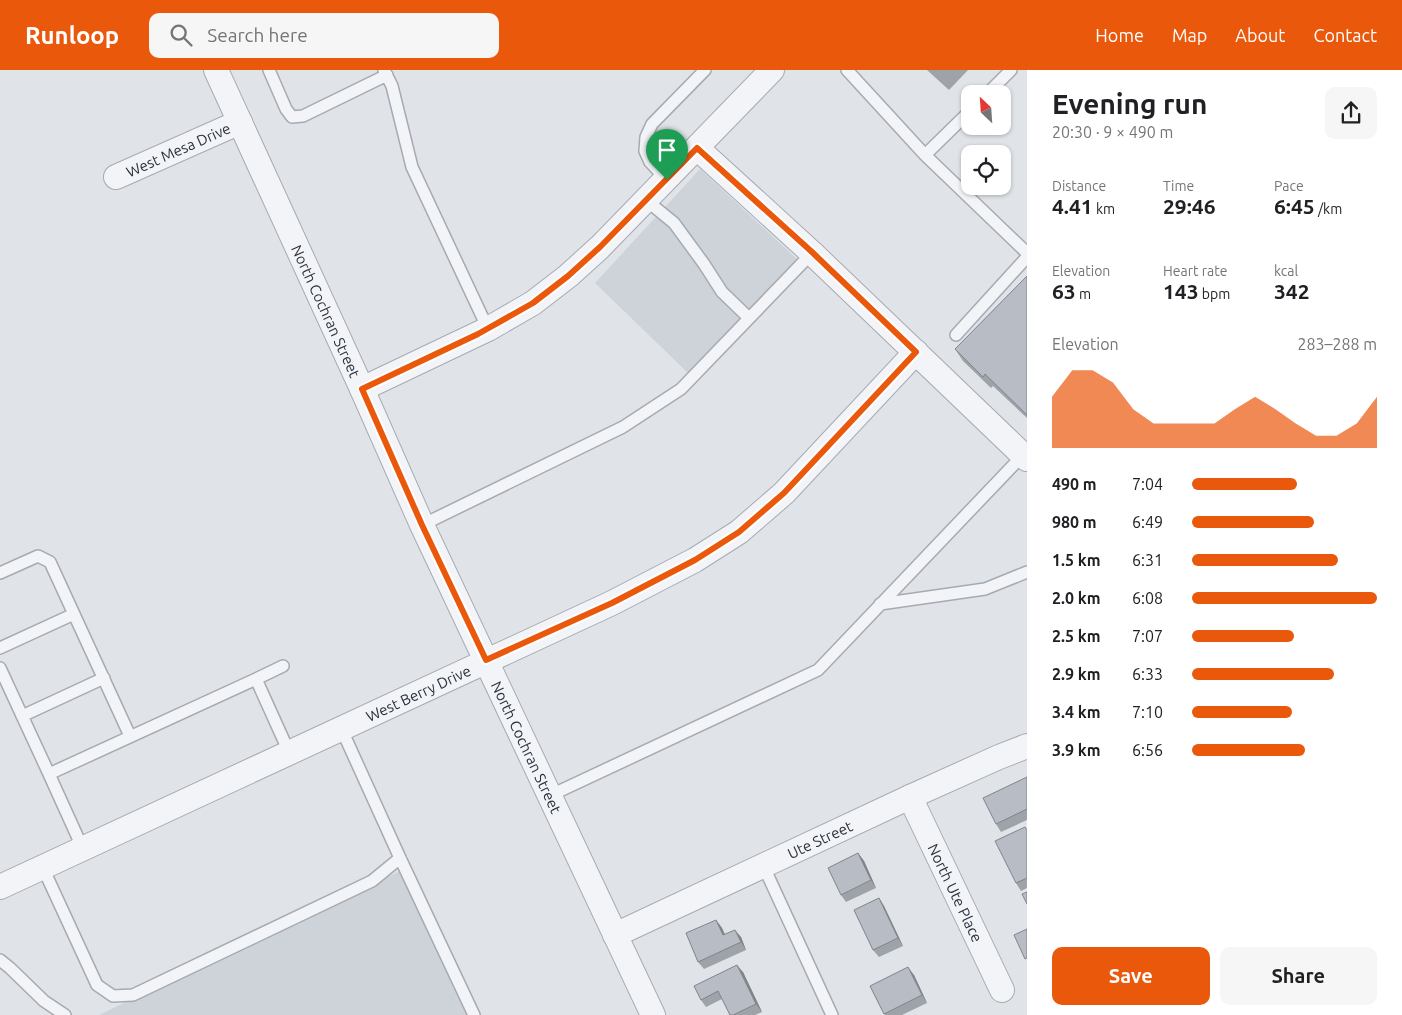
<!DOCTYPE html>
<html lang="en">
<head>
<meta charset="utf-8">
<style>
	:root { --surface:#fff; --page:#f6f6f6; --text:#202124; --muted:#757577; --accent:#ea580c }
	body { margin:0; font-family:Ubuntu,sans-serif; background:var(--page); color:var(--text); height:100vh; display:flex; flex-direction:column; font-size:19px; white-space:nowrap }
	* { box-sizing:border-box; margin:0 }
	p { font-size:16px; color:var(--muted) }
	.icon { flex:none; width:28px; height:28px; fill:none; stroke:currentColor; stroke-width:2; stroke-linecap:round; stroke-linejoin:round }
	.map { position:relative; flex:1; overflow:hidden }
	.side { display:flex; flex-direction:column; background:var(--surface); width:375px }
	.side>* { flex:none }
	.needle { width:32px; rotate:335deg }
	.fabs { position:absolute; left:961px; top:15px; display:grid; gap:10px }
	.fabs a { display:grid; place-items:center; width:50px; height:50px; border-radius:10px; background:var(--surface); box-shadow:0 1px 4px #0004; font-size:25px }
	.pin { position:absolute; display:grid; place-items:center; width:42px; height:42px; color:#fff; margin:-51px -21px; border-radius:50% 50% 50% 0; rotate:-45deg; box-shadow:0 0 5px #0007 }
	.pin .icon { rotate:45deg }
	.round { display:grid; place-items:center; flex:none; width:52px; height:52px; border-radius:10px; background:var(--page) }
	.overview { display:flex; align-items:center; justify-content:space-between; height:85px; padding:0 25px }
	h1 { font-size:28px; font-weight:700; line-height:38px }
	.figures { display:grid; grid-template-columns:repeat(3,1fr); gap:8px; height:85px; padding:5px 25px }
	.figures div { display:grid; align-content:center }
	.figures b { font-size:21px; font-weight:700 }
	.figures small { font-size:14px; font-weight:400 }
	.figures p { font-size:14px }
	.chart { height:140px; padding:10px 25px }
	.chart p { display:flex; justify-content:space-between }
	.chart svg { width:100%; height:90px; margin-top:5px; fill:var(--accent); opacity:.7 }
	.action { display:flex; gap:10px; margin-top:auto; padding:10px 25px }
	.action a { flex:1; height:58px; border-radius:10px; background:var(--accent); color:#fff; font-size:20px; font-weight:700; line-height:58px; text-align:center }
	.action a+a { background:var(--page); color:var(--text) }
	ul { padding:0 25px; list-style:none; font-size:16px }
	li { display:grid; grid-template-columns:80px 60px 1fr; align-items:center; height:38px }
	li i { height:12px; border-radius:6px; background:var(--accent) }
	header { display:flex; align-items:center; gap:30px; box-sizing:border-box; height:70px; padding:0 25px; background:var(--accent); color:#fff }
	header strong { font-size:24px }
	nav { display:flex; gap:28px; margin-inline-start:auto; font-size:18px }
	.search { width:350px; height:45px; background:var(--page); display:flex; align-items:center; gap:12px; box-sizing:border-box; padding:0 18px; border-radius:10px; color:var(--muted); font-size:19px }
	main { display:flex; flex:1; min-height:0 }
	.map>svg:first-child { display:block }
	.built { fill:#ced3da }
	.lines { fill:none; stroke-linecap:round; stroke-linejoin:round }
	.service-casing { stroke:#a6abb2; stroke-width:14 }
	.minor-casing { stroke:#a6abb2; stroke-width:26 }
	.service { stroke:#f3f4f7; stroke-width:11 }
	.minor { stroke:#f3f4f7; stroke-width:24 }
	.wall { fill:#9ea3a9 }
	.shaded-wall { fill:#81848a }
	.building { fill:#b8bdc5; stroke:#81848a }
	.route-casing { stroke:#fff; stroke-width:10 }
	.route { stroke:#ea580c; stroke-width:6 }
	.labels { text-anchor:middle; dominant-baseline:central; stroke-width:4.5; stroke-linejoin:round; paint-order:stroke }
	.street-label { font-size:15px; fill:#2a323f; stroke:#f0f2f6 }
</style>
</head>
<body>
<header>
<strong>Runloop</strong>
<div class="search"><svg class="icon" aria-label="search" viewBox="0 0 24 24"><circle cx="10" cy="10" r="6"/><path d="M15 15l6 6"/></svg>Search here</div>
<nav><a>Home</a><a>Map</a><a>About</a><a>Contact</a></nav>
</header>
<main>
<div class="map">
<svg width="1027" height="945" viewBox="0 0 1027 945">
	<rect width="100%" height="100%" fill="#e0e4e8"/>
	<path class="built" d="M700,99L798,190L688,303L595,213Z
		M400,801L467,945H99Z"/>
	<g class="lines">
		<g class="service-casing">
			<path id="service" d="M269,0L286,39L292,47L303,46L387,5
				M384,0L392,16L412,97L488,259
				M847,0L925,85L1027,183
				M987,24L1011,0
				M925,85L970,41
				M667,110L650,92L645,81L646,67L652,54L705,0
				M646,130L674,153L704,194L722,222L749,248
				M956,265L1027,187
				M422,455L623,357L681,319L812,183
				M0,503L38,486L50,492L130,666
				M880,534L985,519L1027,502
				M0,578L74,544
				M0,598L49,704
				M256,609L283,596
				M22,646L104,608
				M341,658L400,788L474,945
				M549,726L818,600L1023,385
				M83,779L49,704L256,609L289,682
				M763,795L832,945
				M43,798L97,915L113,926L133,925L372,811L400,788
				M0,890L10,898L44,931L65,945"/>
		</g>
		<g class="minor-casing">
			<g id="minor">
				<path id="s1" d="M216,0L362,319L422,455L653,945"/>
				<path d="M697,78L812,183L1027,389"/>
				<path id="s2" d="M116,107L240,52"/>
				<path d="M362,319L488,259L533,233L568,206L600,177L772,0"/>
				<path id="s3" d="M910,727L1002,920"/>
				<path id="s4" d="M0,817L612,533L695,490L739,462L784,423L916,282"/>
				<path id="s5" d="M615,865L910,727L999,687L1027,676"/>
			</g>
		</g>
		<use href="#service" class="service"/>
		<use href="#minor" class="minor"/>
	</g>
	<path class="wall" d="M927,0H968L949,20Z
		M1027,206V348L993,316L991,318L963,291L955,279Z
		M1027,707V750L1001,762L996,754Z
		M1027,759V818L1021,821L1016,813Z
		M858,783L864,791L876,818L846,832L841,825Z
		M879,828L884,836L903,876L879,887L873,880Z
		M716,850L722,858L725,864L741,867L746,880L704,899L698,892Z
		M743,902L762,942L755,945H730L722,929L706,937L701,930Z
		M914,905L927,933L902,945H885L870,916Z"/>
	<path class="shaded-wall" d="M858,783L864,791L876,818L871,810Z
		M879,828L884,836L903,876L898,868Z
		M716,850L722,858L728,873L723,865Z
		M735,860L741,867L746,880L741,872Z
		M737,895L743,902L762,942L756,934Z
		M908,897L914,905L927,933L922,925Z"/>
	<path class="building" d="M1027,206V345L985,304L983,307L955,279Z
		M1027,707V739L996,754L983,728Z
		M1025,757L1027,760V808L1016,813L995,771Z
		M858,783L871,810L841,825L828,798Z
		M1027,822V834L1022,824Z
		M879,828L898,868L873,880L854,840Z
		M716,850L723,865L735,860L741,872L698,892L686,863Z
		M1027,859V888L1025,889L1014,865Z
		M737,895L756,934L733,945H730L718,921L701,930L694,916Z
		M908,897L922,925L884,944L870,916Z"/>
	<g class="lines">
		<g class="route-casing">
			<path id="route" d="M697,78L812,182L916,282L784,423L739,462L695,490L612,533L486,590L422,455L362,319L478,264L533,233L568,206L600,177Z"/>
		</g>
		<use href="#route" class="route"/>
	</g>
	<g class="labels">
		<g class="street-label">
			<text stroke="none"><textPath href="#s2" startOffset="68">West Mesa Drive</textPath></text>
			<text stroke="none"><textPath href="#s1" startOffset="265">North Cochran Street</textPath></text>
			<text stroke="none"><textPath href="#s4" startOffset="461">West Berry Drive</textPath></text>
			<text stroke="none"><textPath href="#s1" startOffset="745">North Cochran Street</textPath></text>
			<text stroke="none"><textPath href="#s5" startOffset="226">Ute Street</textPath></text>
			<text stroke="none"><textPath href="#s3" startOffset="106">North Ute Place</textPath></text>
		</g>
	</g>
</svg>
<div class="fabs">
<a><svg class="needle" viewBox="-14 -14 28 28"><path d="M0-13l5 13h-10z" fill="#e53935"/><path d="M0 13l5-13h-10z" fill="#757577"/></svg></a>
<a><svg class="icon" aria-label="locate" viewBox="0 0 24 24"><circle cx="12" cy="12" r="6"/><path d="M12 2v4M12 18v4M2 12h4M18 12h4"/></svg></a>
</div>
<div class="pin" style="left:667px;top:110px;background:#1e9e55"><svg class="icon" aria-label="arrive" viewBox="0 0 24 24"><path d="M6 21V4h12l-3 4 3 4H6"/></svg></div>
</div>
<section class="side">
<div class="overview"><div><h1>Evening run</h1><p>20:30 · 9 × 490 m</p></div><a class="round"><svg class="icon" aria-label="share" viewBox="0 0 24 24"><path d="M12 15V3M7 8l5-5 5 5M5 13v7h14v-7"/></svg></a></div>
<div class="figures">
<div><p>Distance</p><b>4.41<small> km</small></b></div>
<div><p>Time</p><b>29:46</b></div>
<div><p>Pace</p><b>6:45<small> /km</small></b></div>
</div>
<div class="figures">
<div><p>Elevation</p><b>63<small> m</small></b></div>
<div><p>Heart rate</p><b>143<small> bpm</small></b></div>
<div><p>kcal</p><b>342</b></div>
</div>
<div class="chart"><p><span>Elevation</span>283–288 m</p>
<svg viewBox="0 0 160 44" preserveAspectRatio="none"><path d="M0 44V19L10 6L20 6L30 12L40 25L50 32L60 32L70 32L80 32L90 25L100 19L110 25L120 32L130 38L140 38L150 32L160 19V44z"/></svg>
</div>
<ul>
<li><b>490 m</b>7:04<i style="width:57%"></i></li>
<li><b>980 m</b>6:49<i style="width:66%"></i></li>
<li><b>1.5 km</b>6:31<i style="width:79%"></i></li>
<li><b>2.0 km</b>6:08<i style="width:100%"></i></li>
<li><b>2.5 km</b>7:07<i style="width:55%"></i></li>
<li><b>2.9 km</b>6:33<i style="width:77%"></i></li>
<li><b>3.4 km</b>7:10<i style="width:54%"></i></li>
<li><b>3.9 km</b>6:56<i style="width:61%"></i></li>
</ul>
<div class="action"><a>Save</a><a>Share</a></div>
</section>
</main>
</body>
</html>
